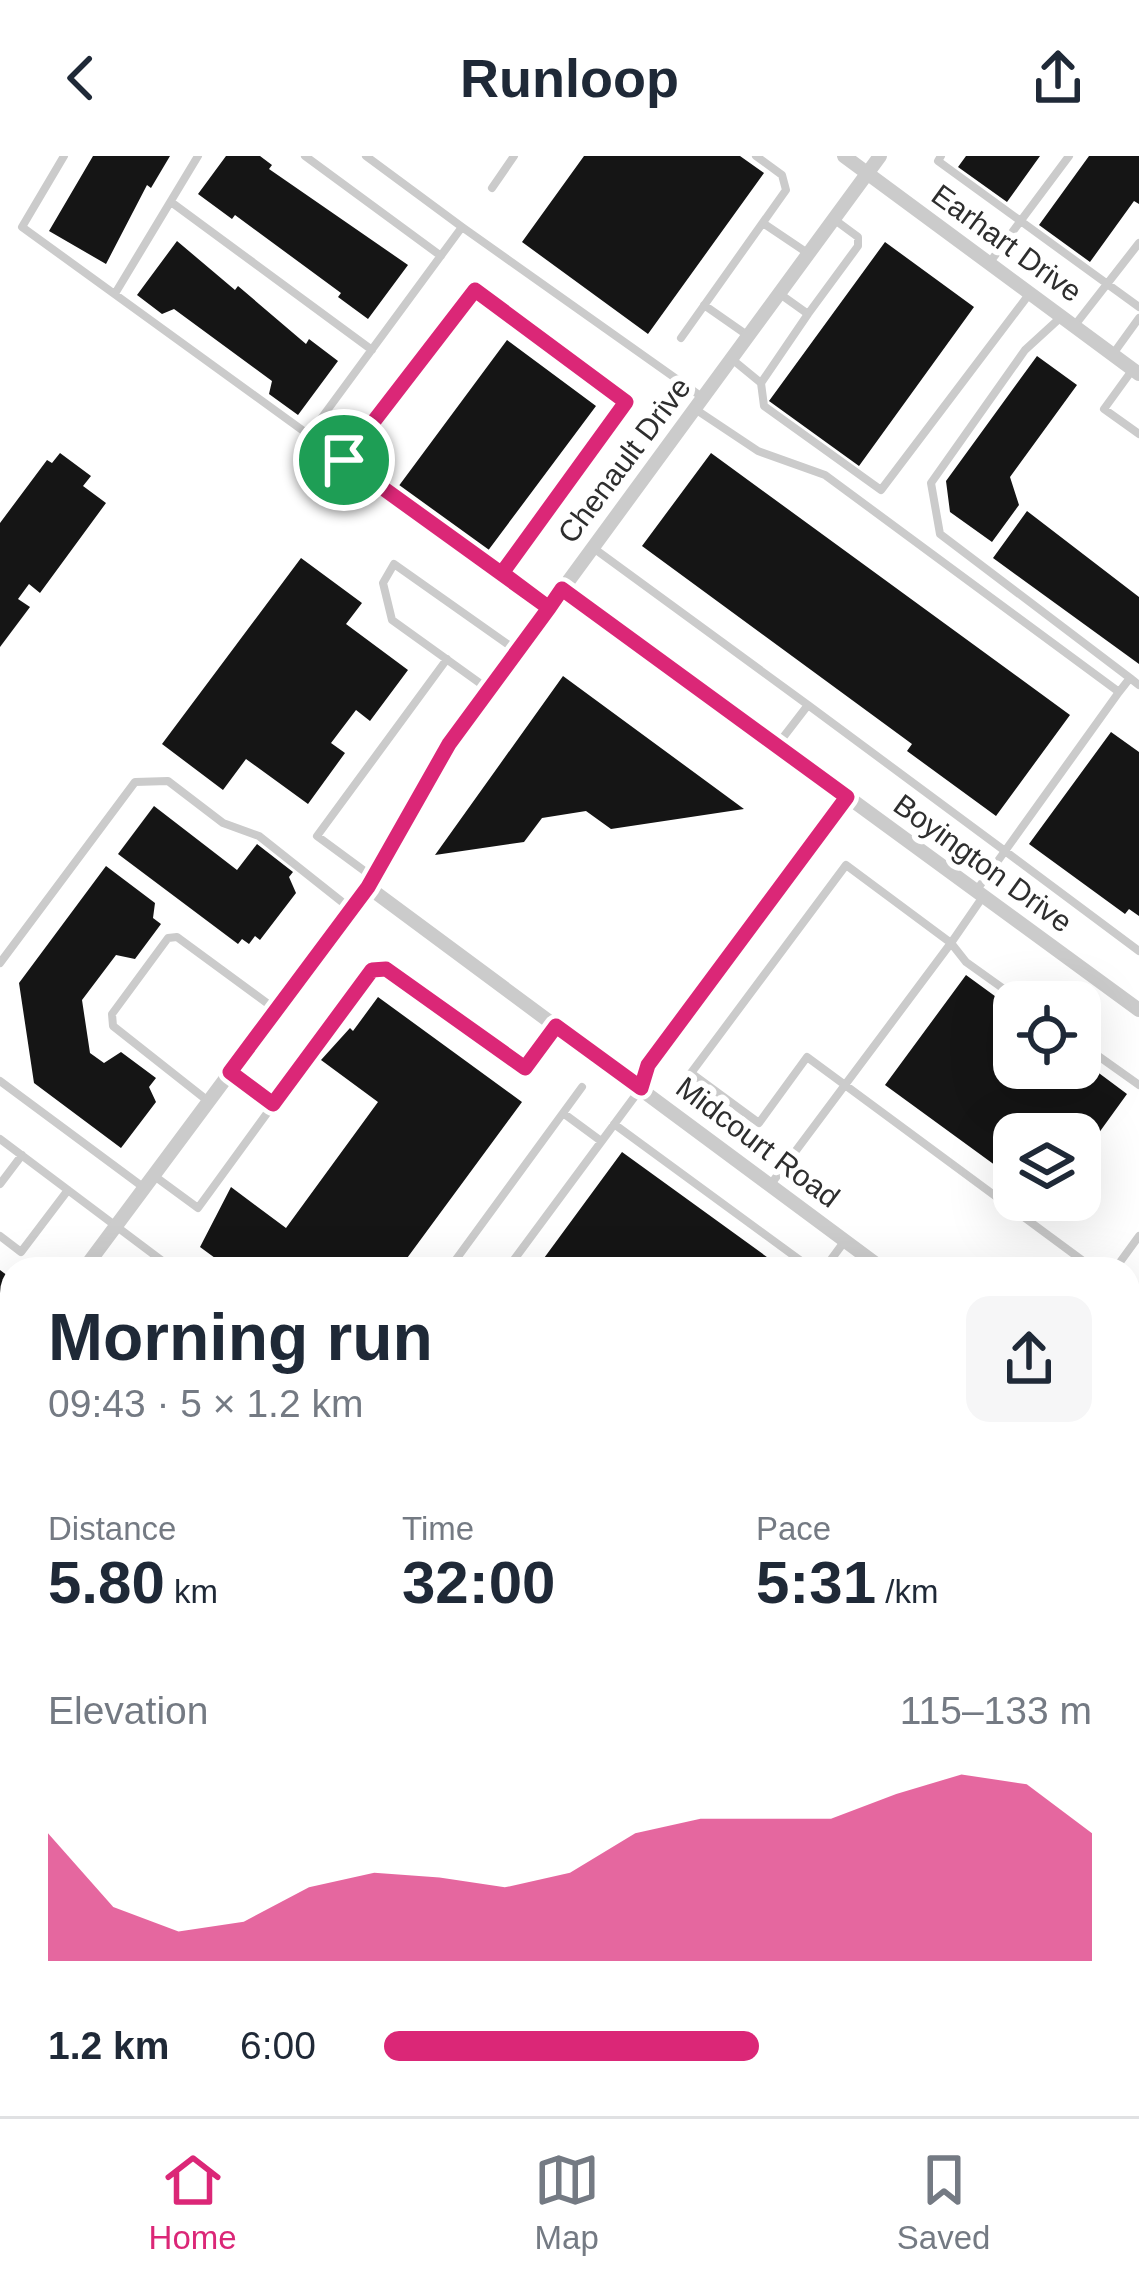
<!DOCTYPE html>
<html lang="en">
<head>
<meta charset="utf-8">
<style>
	:root { --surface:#fff; --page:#f6f6f7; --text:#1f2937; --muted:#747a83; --line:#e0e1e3; --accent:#db2777 }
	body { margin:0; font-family:Helvetica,sans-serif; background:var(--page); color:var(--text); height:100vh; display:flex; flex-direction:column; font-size:45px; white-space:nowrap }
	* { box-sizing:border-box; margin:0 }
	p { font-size:39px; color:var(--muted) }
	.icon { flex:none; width:66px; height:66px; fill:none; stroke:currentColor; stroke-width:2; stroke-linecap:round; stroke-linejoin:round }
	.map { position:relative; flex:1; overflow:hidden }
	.drawer { position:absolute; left:0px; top:1101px; width:1140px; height:861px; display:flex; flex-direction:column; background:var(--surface); border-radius:36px 36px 0 0; box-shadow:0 12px 48px #0002 }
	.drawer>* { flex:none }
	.buttons { position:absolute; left:993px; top:825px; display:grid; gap:24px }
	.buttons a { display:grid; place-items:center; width:108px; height:108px; border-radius:24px; background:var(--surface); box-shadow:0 12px 48px #0002; font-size:60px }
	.pin { position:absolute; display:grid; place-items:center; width:102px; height:102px; color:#fff; margin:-51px; border:6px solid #fff; border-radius:50%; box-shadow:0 3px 12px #0007 }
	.round { display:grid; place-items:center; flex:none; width:126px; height:126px; border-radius:24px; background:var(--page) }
	.head { display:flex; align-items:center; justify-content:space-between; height:204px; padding:0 48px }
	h1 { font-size:66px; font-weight:600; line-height:90px }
	.figures { display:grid; grid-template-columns:repeat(3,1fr); gap:18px; height:204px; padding:12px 48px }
	.figures div { display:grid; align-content:center }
	.figures b { font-size:60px; font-weight:600 }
	.figures small { font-size:33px; font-weight:400 }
	.figures p { font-size:33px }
	.chart { height:336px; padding:24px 48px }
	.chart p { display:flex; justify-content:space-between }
	.chart svg { width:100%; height:216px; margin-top:12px; fill:var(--accent); opacity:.7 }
	ul { padding:0 48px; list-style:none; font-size:39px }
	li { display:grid; grid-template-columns:192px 144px 1fr; align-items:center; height:90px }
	li i { height:30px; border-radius:15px; background:var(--accent) }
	header { display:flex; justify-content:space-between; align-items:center; height:156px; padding:0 48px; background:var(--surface); font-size:54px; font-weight:600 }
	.menu { display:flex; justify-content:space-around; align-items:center; height:168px; border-top:3px solid var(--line); background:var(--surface); font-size:33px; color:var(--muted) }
	.menu a { display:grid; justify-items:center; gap:6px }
	.menu .on { color:var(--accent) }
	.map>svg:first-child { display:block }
	.building { fill:#151515 }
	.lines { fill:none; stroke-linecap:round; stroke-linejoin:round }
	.lane { stroke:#cbcbcb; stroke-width:8 }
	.street { stroke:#cbcbcb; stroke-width:14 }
	.route-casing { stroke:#fff; stroke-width:24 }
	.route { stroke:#db2777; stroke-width:15 }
	.labels { text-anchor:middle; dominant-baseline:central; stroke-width:12; stroke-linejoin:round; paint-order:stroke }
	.street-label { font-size:30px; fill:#2e2e2e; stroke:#fff }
</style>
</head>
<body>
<header><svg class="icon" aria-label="back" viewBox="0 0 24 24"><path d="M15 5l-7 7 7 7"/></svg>Runloop<svg class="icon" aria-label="share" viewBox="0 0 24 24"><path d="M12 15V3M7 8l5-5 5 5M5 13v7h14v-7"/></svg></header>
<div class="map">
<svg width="1139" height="1960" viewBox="0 0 1139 1960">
	<rect width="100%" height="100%" fill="#fff"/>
	<path class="building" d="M93,0H170L151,32L147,29L106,108L49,75Z
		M226,0H260L272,9L269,13L408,109L368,163L338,141L341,137L235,59L232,63L198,38Z
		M584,0H740L764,17L648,178L522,86Z
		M966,0H1040L1007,46L958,11Z
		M1089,0H1139V48L1134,45L1090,106L1039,69Z
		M177,85L235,134L238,130L306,188L309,183L338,205L298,259L269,238L272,225L174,153L162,158L137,139Z
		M885,86L974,151L859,310L769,245Z
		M507,184L596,250L487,396L398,331Z
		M1037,200L1077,229L1010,321L1019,349L992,386L950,356L946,325Z
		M60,297L91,320L83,330L106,347L40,437L29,428L18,443L30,451L0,491V367L47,304L52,307Z
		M711,297L1070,559L996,660L907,595L912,588L642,390Z
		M1027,355L1139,441V508L993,402Z
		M301,402L362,447L346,468L408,514L370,565L356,554L331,587L345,597L308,648L246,603L223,634L162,588Z
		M563,520L744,653L611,673L586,655L542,662L524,686L435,699Z
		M1111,576L1139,596V760L1129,753L1125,758L1029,688Z
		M154,650L237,714L257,688L293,716L289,721L296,737L260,784L255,780L249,788L242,783L238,788L118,698Z
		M106,710L155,747L153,762L161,768L135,803L116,799L82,844L90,897L104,907L121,896L156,922L149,931L156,946L121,992L34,927L19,827Z
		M966,819L1014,854V912H1080V903L1127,938L1080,1003V978H1014V1023L885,929Z
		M378,841L522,946L399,1113H230L200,1091L231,1031L286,1072L378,946L321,904L350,872L353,875Z
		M622,996L778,1109V1113H671L661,1106L644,1113H536Z
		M0,1114L12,1123V1145L0,1161Z
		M1139,1347V1518L1128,1509V1361Z
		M12,1349V1472L0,1463V1365Z
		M0,1601L12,1610V1761L0,1752Z
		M1128,1652L1139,1661V1728L1128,1724Z
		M0,1823L12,1832V1905L0,1921Z
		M1128,1873L1139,1881V1940L1124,1960H1030L1038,1950H1128Z
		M38,1950H115L129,1960H30Z
		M264,1950H437L429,1960H277Z
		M709,1950H921L914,1960H722Z"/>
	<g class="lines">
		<path class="lane" d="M64,0L22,71L309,279
			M305,0L441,100
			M366,0L462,71
			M941,0L938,5L1139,151
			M492,32L514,0
			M171,46L372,194
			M763,67L809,98
			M990,106L1069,0
			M116,136L198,0
			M704,149L747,179
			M808,158L858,90V81L835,64
			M1060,162L1025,194L931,327L940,378L1130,522
			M1075,169L1139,87
			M681,182L786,34L782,19L756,0
			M1113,198L1139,162
			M733,204L761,227L764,250L881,334L1030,137
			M1133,213L1104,253L1139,278
			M761,227L808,158L780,138
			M695,253L758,295L825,319L1119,536L1005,695L808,549L778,588
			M344,304L475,134L626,246L502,417
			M592,391L808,549
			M549,452L309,279L462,71L702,241
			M488,533L392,464L383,427L394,408L516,494
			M1119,536L1130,522L1139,529
			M374,722L317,680L447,503
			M976,735L1005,695L1139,795
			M982,742L951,787L966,806L1022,846
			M0,807L135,626L168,625L223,667L259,680L351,753
			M1080,887L1139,929
			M231,917L273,948
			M0,925L143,1031
			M208,945L113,870L112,858L168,782L177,781L275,853
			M563,957L601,985
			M614,968L812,1113
			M0,983L173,1113
			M153,1019L198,1052L372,813H386L525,912L555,871
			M0,1028L22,999
			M771,1028L951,787L846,709L691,917L759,967L807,901L845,929L1094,1113
			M0,1080L21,1096L68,1034
			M449,1113L582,931
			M507,1113L641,932L648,909L847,641
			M824,1113L844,1086
			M1115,1113L1139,1080
			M1128,1218L1139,1203
			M1128,1240L1139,1248
			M0,1277L12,1261
			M0,1478L12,1487
			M0,1510L12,1494
			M1128,1538L1139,1546
			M0,1581L12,1590
			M1128,1597L1139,1605
			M1128,1634L1139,1642
			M1128,1766L1135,1757L1139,1761
			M0,1779L12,1787
			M1128,1780L1139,1788
			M1128,1839L1139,1847
			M146,1950L160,1960
			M216,1950L230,1960
			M669,1950L682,1960
			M21,1960L29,1950
			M445,1960L453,1950
			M965,1960L973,1950"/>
		<path class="street" d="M844,0L1139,218
			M562,432L1139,854
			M368,731L883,1113
			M84,1113L368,731L449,588L880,0
			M0,1224L12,1209
			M1128,1295L1139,1303
			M0,1533L12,1542
			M565,1950L578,1960"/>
	</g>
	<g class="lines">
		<g class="route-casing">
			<path id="route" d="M344,304L549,452L449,588L368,731L230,916L273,948L372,814L386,813L525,912L556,870L641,932L648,909L847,641L562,433L549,452L502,417L626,246L475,134L344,304"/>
		</g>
		<use href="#route" class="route"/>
	</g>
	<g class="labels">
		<g class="street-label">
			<text transform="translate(1007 87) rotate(36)">Earhart Drive</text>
			<text transform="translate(624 304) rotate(-53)">Chenault Drive</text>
			<text transform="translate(983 707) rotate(36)">Boyington Drive</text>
			<text transform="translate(758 986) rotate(37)">Midcourt Road</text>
		</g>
	</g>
</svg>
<div class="buttons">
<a><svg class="icon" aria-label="locate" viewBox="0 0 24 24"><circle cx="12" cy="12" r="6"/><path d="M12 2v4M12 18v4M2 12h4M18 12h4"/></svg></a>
<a><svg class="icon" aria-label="layers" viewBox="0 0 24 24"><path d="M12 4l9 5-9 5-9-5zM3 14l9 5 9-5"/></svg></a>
</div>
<div class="pin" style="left:344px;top:304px;background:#1e9e55"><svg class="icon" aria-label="arrive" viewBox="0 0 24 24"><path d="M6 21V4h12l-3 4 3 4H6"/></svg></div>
<section class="drawer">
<div class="head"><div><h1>Morning run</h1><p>09:43 · 5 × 1.2 km</p></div><a class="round"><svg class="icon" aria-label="share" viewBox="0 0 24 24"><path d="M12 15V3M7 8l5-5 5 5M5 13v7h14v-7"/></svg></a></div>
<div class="figures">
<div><p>Distance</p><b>5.80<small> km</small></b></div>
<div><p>Time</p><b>32:00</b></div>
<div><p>Pace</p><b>5:31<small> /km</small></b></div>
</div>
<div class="chart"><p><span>Elevation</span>115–133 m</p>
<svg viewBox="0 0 160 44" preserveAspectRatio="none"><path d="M0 44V18L10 33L20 38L30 36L40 29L50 26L60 27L70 29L80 26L90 18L100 15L110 15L120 15L130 10L140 6L150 8L160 18V44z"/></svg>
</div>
<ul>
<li><b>1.2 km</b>6:00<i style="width:53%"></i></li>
</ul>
</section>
</div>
<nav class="menu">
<a class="on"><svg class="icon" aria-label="home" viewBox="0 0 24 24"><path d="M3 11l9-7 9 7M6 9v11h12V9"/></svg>Home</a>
<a><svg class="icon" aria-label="map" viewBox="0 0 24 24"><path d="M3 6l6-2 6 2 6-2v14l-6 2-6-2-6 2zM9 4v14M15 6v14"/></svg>Map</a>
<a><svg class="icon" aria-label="saved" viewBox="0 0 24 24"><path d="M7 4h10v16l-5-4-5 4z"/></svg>Saved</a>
</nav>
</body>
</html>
